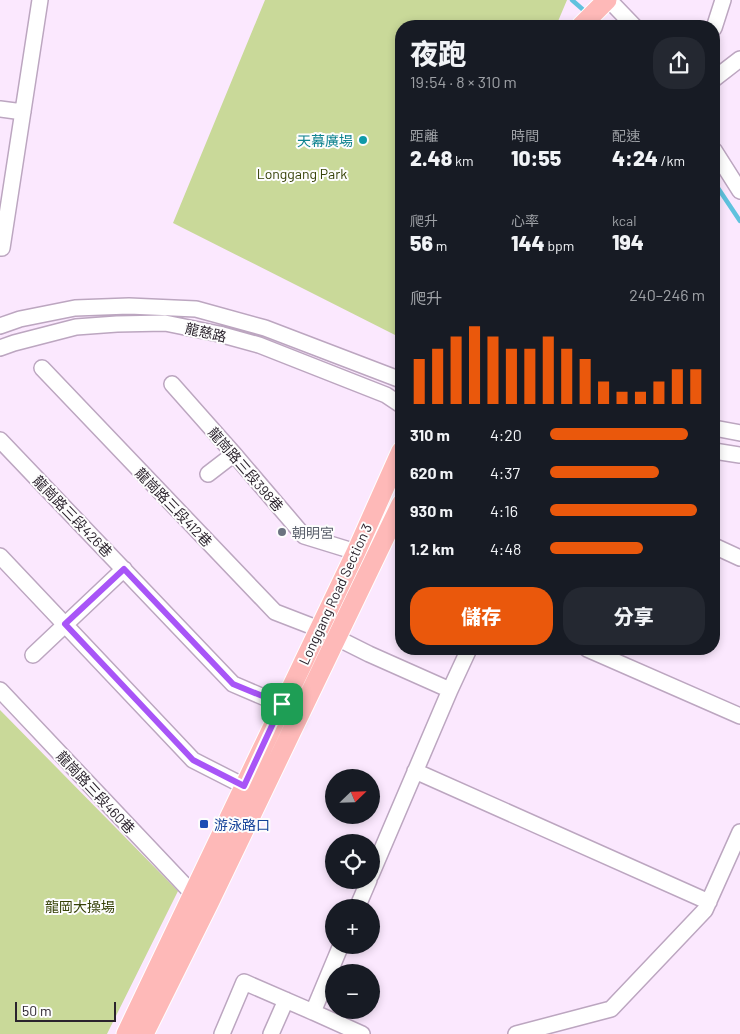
<!DOCTYPE html>
<html lang="zh-TW">
<head>
<meta charset="utf-8">
<style>
	:root { --surface:#171b24; --page:#242831; --text:#f1f3f6; --muted:#9ea1a6; --accent:#ea580c }
	body { margin:0; font-family:Barlow,"Noto Sans TC",sans-serif; background:var(--page); color:var(--text); height:100vh; display:flex; flex-direction:column; font-size:19px; white-space:nowrap }
	* { box-sizing:border-box; margin:0 }
	p { font-size:16px; color:var(--muted) }
	.icon { flex:none; width:28px; height:28px; fill:none; stroke:currentColor; stroke-width:2; stroke-linecap:round; stroke-linejoin:round }
	.map { position:relative; flex:1; overflow:hidden }
	.sheet { position:absolute; left:395px; top:20px; width:325px; height:635px; display:flex; flex-direction:column; background:var(--surface); border-radius:20px; box-shadow:0 2px 8px #0003 }
	.sheet>* { flex:none }
	.needle { width:32px; rotate:67deg }
	.fabs { position:absolute; left:325px; top:769px; display:grid; gap:10px }
	.fabs a { display:grid; place-items:center; width:55px; height:55px; border-radius:50%; background:var(--surface); box-shadow:0 2px 8px #0003; font-size:25px }
	.scale { position:absolute; left:15px; bottom:12px; width:101px; box-sizing:border-box; padding-left:5px; border:2px solid #2b232d; border-top:0; font-size:14px; line-height:18px; white-space:nowrap; color:#2b232d; -webkit-text-stroke:4px #fdfdfd; paint-order:stroke }
	.pin { position:absolute; display:grid; place-items:center; width:42px; height:42px; color:#fff; margin:-21px; border-radius:10px; box-shadow:0 2px 8px #0006 }
	.round { display:grid; place-items:center; flex:none; width:52px; height:52px; border-radius:20px; background:var(--page) }
	.head { display:flex; align-items:center; justify-content:space-between; height:85px; padding:0 15px }
	h1 { font-size:28px; font-weight:800; line-height:38px }
	.figures { display:grid; grid-template-columns:repeat(3,1fr); gap:8px; height:85px; padding:5px 15px }
	.figures div { display:grid; align-content:center }
	.figures b { font-size:21px; font-weight:800 }
	.figures small { font-size:14px; font-weight:400 }
	.figures p { font-size:14px }
	.chart { height:140px; padding:10px 15px }
	.chart p { display:flex; justify-content:space-between }
	.chart svg { width:100%; height:90px; margin-top:5px; stroke:var(--accent); stroke-width:6 }
	.action { display:flex; gap:10px; margin-top:auto; padding:10px 15px }
	.action a { flex:1; height:58px; border-radius:20px; background:var(--accent); color:#fff; font-size:20px; font-weight:800; line-height:58px; text-align:center }
	.action a+a { background:var(--page); color:var(--text) }
	ul { padding:0 15px; list-style:none; font-size:16px }
	li { display:grid; grid-template-columns:80px 60px 1fr; align-items:center; height:38px }
	li i { height:12px; border-radius:6px; background:var(--accent) }
	.map>svg:first-child { display:block }
	.green { fill:#c9d999 }
	.lines { fill:none; stroke-linecap:round; stroke-linejoin:round }
	.stream { stroke:#5fc2de; stroke-width:4.5 }
	.minor-casing { stroke:#bca6c0; stroke-width:18 }
	.major-casing { stroke:#fff; stroke-width:21 }
	.minor { stroke:#fff; stroke-width:15 }
	.major { stroke:#feb9b8; stroke-width:19 }
	.route-casing { stroke:#fff; stroke-width:10 }
	.route { stroke:#a855f7; stroke-width:6 }
	.culture-dot { fill:#0f9aa8; stroke:#fdfdfd; stroke-width:2 }
	.worship-dot { fill:#6b7280; stroke:#fdfdfd; stroke-width:2 }
	.transit-dot { fill:#1a4fb4; stroke:#fdfdfd; stroke-width:2 }
	.labels { text-anchor:middle; dominant-baseline:central; stroke-width:4; stroke-linejoin:round; paint-order:stroke }
	.culture-label { font-size:14px; fill:#0d838f; stroke:#fdfdfd; text-anchor:end }
	.park-label { font-size:14px; fill:#364107; stroke:#fdfdfd }
	.street-label { font-size:14px; fill:#2b232d; stroke:#fdfdfd }
	.worship-label { font-size:14px; fill:#5b616d; stroke:#fdfdfd; text-anchor:start }
	.transit-label { font-size:14px; fill:#164399; stroke:#fdfdfd; text-anchor:start }
</style>
</head>
<body>
<div class="map">
<svg width="740" height="1034" viewBox="0 0 740 1034">
	<rect width="100%" height="100%" fill="#fbe8fe"/>
	<path class="green" d="M265,0H567L556,26H401V338L173,223Z
		M0,710L178,891L107,1034H0Z"/>
	<g class="lines">
		<path class="stream" d="M572,0L588,14
			M594,19L603,26
			M714,182L740,221"/>
		<g class="minor-casing">
			<path id="minor" d="M609,0L634,26
				M714,28L723,0
				M714,79L740,59
				M0,109L23,112
				M714,150L740,191
				M0,248H2L40,0
				M0,326L20,319L75,308L129,306L196,309L265,328L401,380
				M0,348L14,343L76,327L117,324L165,323L219,334L259,345L386,395L401,405
				M42,368L275,612L319,629L369,654L450,690
				M172,384L234,454L304,536L356,552
				M714,428L740,433
				M0,440L233,684L282,705
				M714,451L740,455
				M208,474L234,454
				M714,546L740,558
				M0,556L193,760L244,786
				M587,649L740,716
				M33,655L124,569
				M0,690L192,893L202,899
				M415,771L709,902
				M371,875L450,690L469,649
				M357,908L369,880
				M341,945L313,1012L362,1034
				M222,1034L244,982L313,1012
				M271,1034L286,1000
				M516,1034L611,1009L705,910L740,832"/>
		</g>
		<g class="major-casing">
			<path id="major" d="M581,26L607,0
				M126,1034L356,552L401,451
				M144,1034L209,903L401,504"/>
		</g>
		<use href="#minor" class="minor"/>
		<use href="#major" class="major"/>
	</g>
	<g class="lines">
		<g class="route-casing">
			<path id="route" d="M124,569L233,684L282,704L244,786L193,760L65,624Z"/>
		</g>
		<use href="#route" class="route"/>
	</g>
	<circle class="culture-dot" cx="363" cy="140" r="5"/>
	<circle class="worship-dot" cx="282" cy="532" r="5"/>
	<rect class="transit-dot" x="199" y="819" width="10" height="10" rx="2.5"/>
	<g class="labels">
		<g class="culture-label">
			<text x="353" y="140">天幕廣場</text>
		</g>
		<g class="park-label">
			<text x="302" y="173">Longgang Park</text>
			<text x="80" y="906">龍岡大操場</text>
		</g>
		<g class="street-label">
			<text transform="translate(206 332) rotate(13)">龍慈路</text>
			<text transform="translate(246 469) rotate(49)">龍崗路三段398巷</text>
			<text transform="translate(174 507) rotate(46)">龍崗路三段412巷</text>
			<text transform="translate(73 516) rotate(46)">龍崗路三段426巷</text>
			<text transform="translate(335 594) rotate(-65)">Longgang Road Section 3</text>
			<text transform="translate(96 792) rotate(47)">龍崗路三段460巷</text>
		</g>
		<g class="worship-label">
			<text x="292" y="532">朝明宮</text>
		</g>
		<g class="transit-label">
			<text x="214" y="824">游泳路口</text>
		</g>
	</g>
</svg>
<div class="fabs">
<a><svg class="needle" viewBox="-14 -14 28 28"><path d="M0-13l5 13h-10z" fill="#e53935"/><path d="M0 13l5-13h-10z" fill="#9ea1a6"/></svg></a>
<a><svg class="icon" aria-label="locate" viewBox="0 0 24 24"><circle cx="12" cy="12" r="6"/><path d="M12 2v4M12 18v4M2 12h4M18 12h4"/></svg></a>
<a>+</a>
<a>−</a>
</div>
<div class="scale">50 m</div>
<div class="pin" style="left:282px;top:704px;background:#1e9e55"><svg class="icon" aria-label="arrive" viewBox="0 0 24 24"><path d="M6 21V4h12l-3 4 3 4H6"/></svg></div>
<section class="sheet">
<div class="head"><div><h1>夜跑</h1><p>19:54 · 8 × 310 m</p></div><a class="round"><svg class="icon" aria-label="share" viewBox="0 0 24 24"><path d="M12 15V3M7 8l5-5 5 5M5 13v7h14v-7"/></svg></a></div>
<div class="figures">
<div><p>距離</p><b>2.48<small> km</small></b></div>
<div><p>時間</p><b>10:55</b></div>
<div><p>配速</p><b>4:24<small> /km</small></b></div>
</div>
<div class="figures">
<div><p>爬升</p><b>56<small> m</small></b></div>
<div><p>心率</p><b>144<small> bpm</small></b></div>
<div><p>kcal</p><b>194</b></div>
</div>
<div class="chart"><p><span>爬升</span>240–246 m</p>
<svg viewBox="0 0 160 44" preserveAspectRatio="none"><path d="M5 44V22M15 44V17M25 44V11M35 44V6M45 44V11M55 44V17M65 44V17M75 44V11M85 44V17M95 44V22M105 44V33M115 44V38M125 44V38M135 44V33M145 44V27M155 44V27"/></svg>
</div>
<ul>
<li><b>310 m</b>4:20<i style="width:89%"></i></li>
<li><b>620 m</b>4:37<i style="width:70%"></i></li>
<li><b>930 m</b>4:16<i style="width:95%"></i></li>
<li><b>1.2 km</b>4:48<i style="width:60%"></i></li>
</ul>
<div class="action"><a>儲存</a><a>分享</a></div>
</section>
</div>
</body>
</html>
